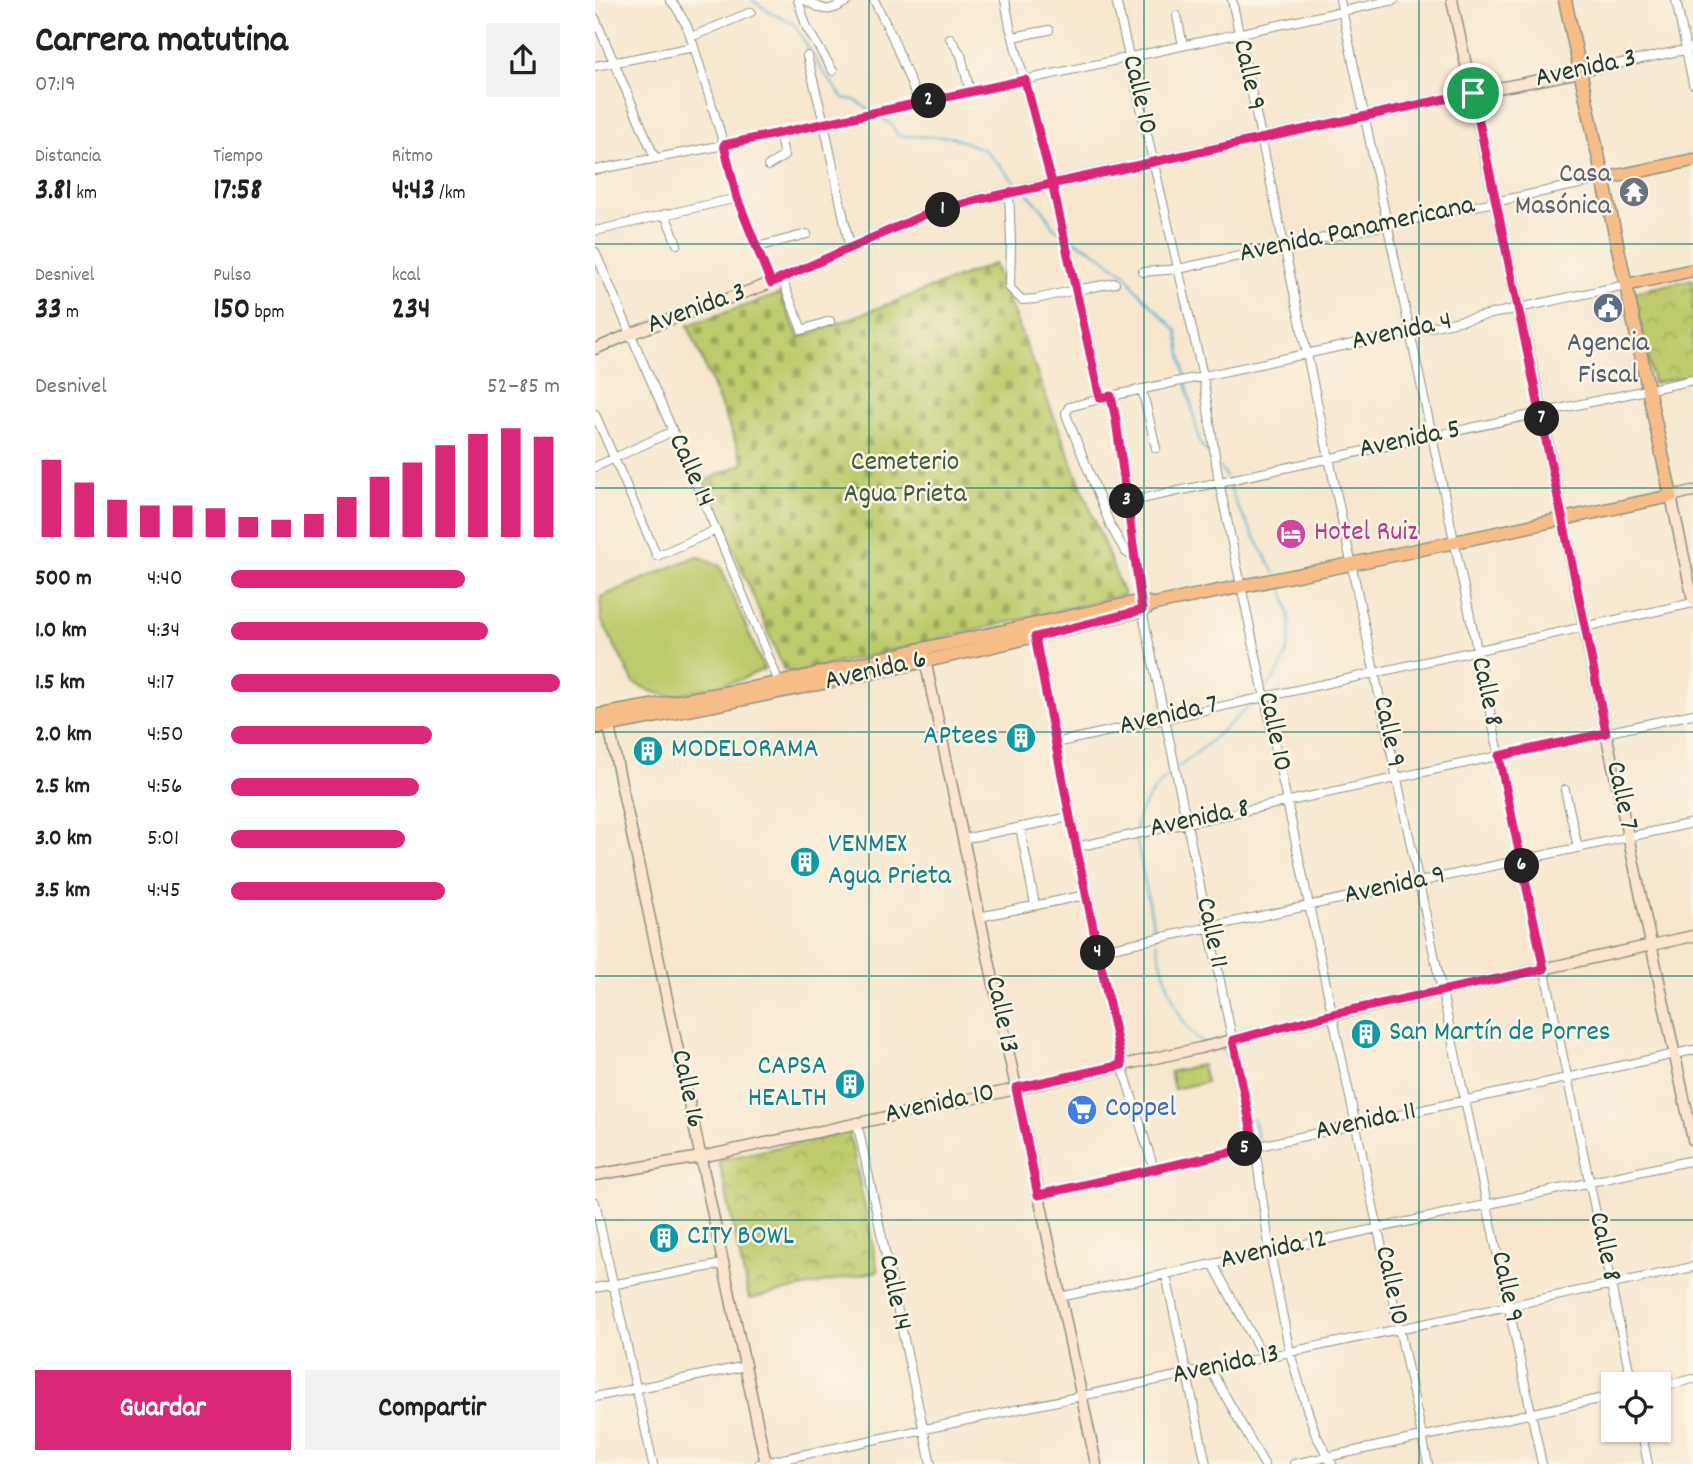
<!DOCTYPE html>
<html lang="es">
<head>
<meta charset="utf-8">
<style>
	:root { --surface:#fff; --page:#f2f2f2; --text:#202124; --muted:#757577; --accent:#db2777 }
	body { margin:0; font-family:Dekko,sans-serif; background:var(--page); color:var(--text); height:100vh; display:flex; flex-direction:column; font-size:26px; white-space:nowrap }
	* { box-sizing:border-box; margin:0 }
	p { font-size:23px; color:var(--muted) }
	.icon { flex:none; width:38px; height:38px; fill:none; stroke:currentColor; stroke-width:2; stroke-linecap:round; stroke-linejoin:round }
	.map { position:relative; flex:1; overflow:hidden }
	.details { display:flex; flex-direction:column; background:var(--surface); width:595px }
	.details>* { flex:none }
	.tools { position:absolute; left:1006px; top:1372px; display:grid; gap:14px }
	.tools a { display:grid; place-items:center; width:70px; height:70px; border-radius:0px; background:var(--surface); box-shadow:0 2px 5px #0004; font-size:35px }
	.pin { position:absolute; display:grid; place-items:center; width:60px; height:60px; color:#fff; margin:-30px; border:4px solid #fff; border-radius:50%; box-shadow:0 2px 7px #0007 }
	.km { position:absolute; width:35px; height:35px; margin:-18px; border-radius:50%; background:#222; color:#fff; font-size:19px; line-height:35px; text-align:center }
	.round { display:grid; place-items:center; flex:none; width:74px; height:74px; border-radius:0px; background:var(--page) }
	.headline { display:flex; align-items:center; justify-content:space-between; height:119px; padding:0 35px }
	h1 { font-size:38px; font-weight:800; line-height:52px }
	.stats { display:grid; grid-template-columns:repeat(3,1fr); gap:10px; height:119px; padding:7px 35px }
	.stats div { display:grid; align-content:center }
	.stats b { font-size:30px; font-weight:800 }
	.stats small { font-size:19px; font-weight:400 }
	.stats p { font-size:19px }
	.chart { height:196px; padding:14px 35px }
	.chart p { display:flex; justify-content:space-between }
	.chart svg { width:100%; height:126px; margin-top:7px; stroke:var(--accent); stroke-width:6 }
	.cta { display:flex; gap:14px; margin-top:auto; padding:14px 35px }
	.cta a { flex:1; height:80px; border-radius:0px; background:var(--accent); color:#fff; font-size:28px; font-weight:800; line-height:80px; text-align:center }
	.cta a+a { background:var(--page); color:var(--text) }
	ul { padding:0 35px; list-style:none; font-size:23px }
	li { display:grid; grid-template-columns:112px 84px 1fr; align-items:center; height:52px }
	li i { height:18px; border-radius:9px; background:var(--accent) }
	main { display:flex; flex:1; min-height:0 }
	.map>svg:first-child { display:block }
	.grass { fill:#becb6c; stroke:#6e8450; stroke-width:2 }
	.cemetery { fill:url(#cemetery-stones); stroke:#6e8450; stroke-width:2 }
	.park { fill:url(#park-crowns); stroke:#6e8450; stroke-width:2 }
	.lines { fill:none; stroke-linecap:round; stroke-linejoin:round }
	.stream { stroke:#54afd2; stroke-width:2 }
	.street-casing { stroke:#8b9282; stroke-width:10 }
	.secondary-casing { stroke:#8b9282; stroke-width:13 }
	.primary-casing { stroke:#8b9282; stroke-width:15 }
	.street { stroke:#fff; stroke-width:8 }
	.secondary { stroke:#fce5cf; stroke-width:10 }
	.primary { stroke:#f7bd88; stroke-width:12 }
	.route-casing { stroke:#fff; stroke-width:14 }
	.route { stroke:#db2777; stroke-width:9 }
	.grid { fill:none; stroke:#0f766e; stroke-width:2; stroke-opacity:0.55 }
	.labels { text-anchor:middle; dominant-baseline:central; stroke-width:5; stroke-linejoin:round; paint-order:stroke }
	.street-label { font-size:28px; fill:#1f3d34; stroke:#fcf5e5 }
	.worship-label { font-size:28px; fill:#5b616d; stroke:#fcf5e5; text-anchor:end }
	.service-label { font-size:28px; fill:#4e5e75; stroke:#fcf5e5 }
	.park-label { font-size:28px; fill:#3f593f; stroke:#fcf5e5 }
	.hotel-label { font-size:28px; fill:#b23c85; stroke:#fcf5e5; text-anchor:start }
	.culture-label { font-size:28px; fill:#0d838f; stroke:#fcf5e5; text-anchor:start }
	.shop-label { font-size:28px; fill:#366cbe; stroke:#fcf5e5; text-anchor:start }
</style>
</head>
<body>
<main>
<section class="details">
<div class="headline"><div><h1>Carrera matutina</h1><p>07:19</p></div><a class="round"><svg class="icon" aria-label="share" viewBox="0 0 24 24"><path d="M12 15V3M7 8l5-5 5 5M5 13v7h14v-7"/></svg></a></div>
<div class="stats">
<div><p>Distancia</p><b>3.81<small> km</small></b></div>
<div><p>Tiempo</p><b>17:58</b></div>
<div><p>Ritmo</p><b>4:43<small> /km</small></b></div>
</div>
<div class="stats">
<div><p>Desnivel</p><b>33<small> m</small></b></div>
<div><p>Pulso</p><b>150<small> bpm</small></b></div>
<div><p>kcal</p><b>234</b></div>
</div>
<div class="chart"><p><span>Desnivel</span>52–85 m</p>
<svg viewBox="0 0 160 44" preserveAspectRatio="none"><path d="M5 44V17M15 44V25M25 44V31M35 44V33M45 44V33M55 44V34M65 44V37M75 44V38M85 44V36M95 44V30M105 44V23M115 44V18M125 44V12M135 44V8M145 44V6M155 44V9"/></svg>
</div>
<ul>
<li><b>500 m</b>4:40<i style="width:71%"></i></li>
<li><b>1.0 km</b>4:34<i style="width:78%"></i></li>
<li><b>1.5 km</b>4:17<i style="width:100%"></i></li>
<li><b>2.0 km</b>4:50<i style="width:61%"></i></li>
<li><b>2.5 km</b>4:56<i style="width:57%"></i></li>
<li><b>3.0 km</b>5:01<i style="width:53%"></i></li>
<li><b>3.5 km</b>4:45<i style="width:65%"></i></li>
</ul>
<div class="cta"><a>Guardar</a><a>Compartir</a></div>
</section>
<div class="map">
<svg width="1098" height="1464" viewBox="0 0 1098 1464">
	<defs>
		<pattern id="cemetery-stones" width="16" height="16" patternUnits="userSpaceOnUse" patternTransform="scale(1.75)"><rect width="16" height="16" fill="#becb6c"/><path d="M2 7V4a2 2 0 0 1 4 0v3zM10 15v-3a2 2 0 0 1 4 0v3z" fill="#9aa65a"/></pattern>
		<pattern id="park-crowns" width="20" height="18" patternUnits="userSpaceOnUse" patternTransform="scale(1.75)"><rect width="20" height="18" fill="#becb6c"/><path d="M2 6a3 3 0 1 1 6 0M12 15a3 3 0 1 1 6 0" fill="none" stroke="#9aa65a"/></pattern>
	</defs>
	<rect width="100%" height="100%" fill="#fcf5e5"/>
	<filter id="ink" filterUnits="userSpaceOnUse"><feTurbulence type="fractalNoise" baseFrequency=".0143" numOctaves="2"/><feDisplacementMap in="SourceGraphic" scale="14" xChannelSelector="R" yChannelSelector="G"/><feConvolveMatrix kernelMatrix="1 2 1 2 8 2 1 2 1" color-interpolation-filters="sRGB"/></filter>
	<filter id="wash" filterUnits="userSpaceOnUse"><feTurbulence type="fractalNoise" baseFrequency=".00686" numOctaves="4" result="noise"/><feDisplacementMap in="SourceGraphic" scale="28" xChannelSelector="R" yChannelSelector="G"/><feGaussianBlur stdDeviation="1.57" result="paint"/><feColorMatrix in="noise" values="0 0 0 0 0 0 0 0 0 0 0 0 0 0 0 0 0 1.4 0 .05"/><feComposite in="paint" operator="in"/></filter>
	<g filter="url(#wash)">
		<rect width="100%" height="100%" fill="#f7e7cf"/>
		<path class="grass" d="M102,556L125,566L169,669L145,680L77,696L58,692L39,683L6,619V597Z
			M607,1065L611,1082L579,1089L575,1072Z"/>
		<path class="cemetery" d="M399,264L529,595L202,673L189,670L110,481L149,463L93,325L185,294L204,338Z"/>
		<path class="park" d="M1098,279V375L1058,383L1039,292Z
			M254,1132L283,1271L154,1299L124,1160Z"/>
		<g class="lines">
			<path class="stream" d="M157,0L176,13L199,24L226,69L248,98L260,100L276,111
				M284,116L297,125L303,136L357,137L390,150L425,187
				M432,193L450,212L457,226L464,231
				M474,238L496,249L532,275L540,288L582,331L590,376
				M591,381L605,444L617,457
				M625,467L631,477
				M633,482L642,506L680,573
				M672,687C699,657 701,621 686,585
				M584,767L605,750L657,704
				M541,831C539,812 563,784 577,772
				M541,837L560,934
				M562,943C567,968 584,1033 609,1043
				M624,1049L628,1050L641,1072
				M658,1119L663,1139"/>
		</g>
	</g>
	<g filter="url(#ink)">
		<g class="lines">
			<g class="street-casing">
				<path id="street" d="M75,0L81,7L92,26L99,47L129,145L142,198L176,283
					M203,0L212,28L238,71
					M210,0C232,12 233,13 254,0
					M279,0L297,36L324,103
					M410,0L415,27L457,183L505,398
					M521,0L608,376L624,482L833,1464
					M637,0L947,1464
					M745,0L1037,1384
					M1081,0L1098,84
					M582,16L588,46
					M0,18L60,158
					M96,37L156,12
					M418,37L454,30
					M355,38L366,55L375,92
					M212,56L229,123L255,248
					M0,66L99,47
					M985,72L1098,48
					M173,166L189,156L184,133
					M0,170L129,145L799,0
					M414,192L416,241L415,288L427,300L441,299L480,290L520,283
					M70,214L82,244
					M0,231L142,198
					M162,247L212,234
					M0,252L121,530L186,687
					M548,272L583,269L1008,179
					M187,279L207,330L235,321
					M547,389L561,448
					M516,396L521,420L547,610L660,1147L675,1252L695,1353L712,1409L721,1435L737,1464
					M0,414L62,556L121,530
					M0,467L78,431
					M532,502L1098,380
					M539,558L530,551L516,527L472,417L471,413L474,407L516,396L1031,285
					M438,633L527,1065L559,1169
					M460,743L1098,603
					M970,790L983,848
					M425,827L440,905
					M368,839L475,817
					M481,847L1098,714
					M384,917L491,895
					M503,951L1098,823
					M262,1122L336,1464
					M443,1195L1098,1050
					M0,1202L58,1464
					M618,1264L669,1358
					M571,1275L611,1464
					M0,1288L128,1264
					M465,1297L1098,1160
					M615,1369L669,1464
					M1064,1387L1098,1379
					M0,1397L151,1366
					M1046,1430L1053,1464
					M164,1464L1098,1267
					M699,1464L1018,1396"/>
			</g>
			<g class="secondary-casing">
				<path id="secondary" d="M857,0L946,412L1011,733L1098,1140
					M0,349L35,334L176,283L329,215L381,200L878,93L985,72
					M1098,491L1076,496L1098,600
					M329,655L501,1464
					M12,717L171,1464
					M0,1175L106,1157L421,1089L605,1048L738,1015L1098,936"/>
			</g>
			<g class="primary-casing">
				<path id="primary" d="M1008,179L1098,160
					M1031,285L1098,270
					M0,716L184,683L327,649L533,604L546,602L558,604
					M0,728C183,693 366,656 547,610L560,604L756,564L1076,496L970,0"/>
			</g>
			<use href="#street" class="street"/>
			<use href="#secondary" class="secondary"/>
			<use href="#primary" class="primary"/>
		</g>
	</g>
	<g class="lines" filter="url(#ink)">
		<g class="route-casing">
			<path id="route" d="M878,93L382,200L329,215L176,283L142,198L129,145L430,80L457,183L505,398L516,396L521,420L547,610L440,637L475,817L527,1065L421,1088L443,1195L660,1147L638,1040L738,1014L949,969L904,756L1011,733L990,626L878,93"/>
		</g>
		<use href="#route" class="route"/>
	</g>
	<path class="grid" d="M274,0V1464M549,0V1464M824,0V1464M0,244H1098M0,488H1098M0,732H1098M0,976H1098M0,1220H1098"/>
	<defs>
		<g id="temple-disc" transform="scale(1.575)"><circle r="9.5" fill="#6b7280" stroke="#fcf5e5"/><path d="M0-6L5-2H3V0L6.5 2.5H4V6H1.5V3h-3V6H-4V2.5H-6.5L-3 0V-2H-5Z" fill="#fff"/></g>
		<g id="civic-disc" transform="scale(1.575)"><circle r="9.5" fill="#5c6f8a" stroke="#fcf5e5"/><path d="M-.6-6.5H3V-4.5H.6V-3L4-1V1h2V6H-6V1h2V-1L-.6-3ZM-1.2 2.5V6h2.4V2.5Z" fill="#fff"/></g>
		<g id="hotel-disc" transform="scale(1.575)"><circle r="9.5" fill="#d1479c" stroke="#fcf5e5"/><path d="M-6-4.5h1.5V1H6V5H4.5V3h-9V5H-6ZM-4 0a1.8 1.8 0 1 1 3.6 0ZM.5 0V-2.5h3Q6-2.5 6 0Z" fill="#fff"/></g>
		<g id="building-disc" transform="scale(1.575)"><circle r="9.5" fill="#0f9aa8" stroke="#fcf5e5"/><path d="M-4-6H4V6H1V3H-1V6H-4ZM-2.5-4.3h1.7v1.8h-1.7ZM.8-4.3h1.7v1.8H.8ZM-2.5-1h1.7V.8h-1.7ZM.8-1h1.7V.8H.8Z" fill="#fff"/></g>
		<g id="supermarket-disc" transform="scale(1.575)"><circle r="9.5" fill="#3f7fe0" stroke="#fcf5e5"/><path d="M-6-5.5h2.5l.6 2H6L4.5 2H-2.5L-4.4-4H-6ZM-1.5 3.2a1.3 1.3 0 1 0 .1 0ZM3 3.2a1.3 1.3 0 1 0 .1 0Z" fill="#fff"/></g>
	</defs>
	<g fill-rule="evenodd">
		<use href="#temple-disc" x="1039" y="192"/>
		<use href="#civic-disc" x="1013" y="308"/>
		<use href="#hotel-disc" x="696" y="534"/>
		<use href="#building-disc" x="426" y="738"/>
		<use href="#building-disc" x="53" y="751"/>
		<use href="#building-disc" x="210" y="862"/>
		<use href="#building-disc" x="771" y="1034"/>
		<use href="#building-disc" x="255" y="1084"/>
		<use href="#supermarket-disc" x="487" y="1110"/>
		<use href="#building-disc" x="69" y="1238"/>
	</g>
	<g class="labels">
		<g class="street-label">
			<text transform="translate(991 70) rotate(-12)">Avenida 3</text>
			<text transform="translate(652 75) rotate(78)">Calle 9</text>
			<text transform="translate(543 95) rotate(77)">Calle 10</text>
			<text transform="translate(762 231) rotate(-12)">Avenida Panamericana</text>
			<text transform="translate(102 310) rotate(-20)">Avenida 3</text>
			<text transform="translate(807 333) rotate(-12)">Avenida 4</text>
			<text transform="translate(815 441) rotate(-12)">Avenida 5</text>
			<text transform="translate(95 471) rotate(66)">Calle 14</text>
			<text transform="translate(281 672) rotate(-13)">Avenida 6</text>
			<text transform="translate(890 692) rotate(78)">Calle 8</text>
			<text transform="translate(574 717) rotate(-13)">Avenida 7</text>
			<text transform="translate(678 732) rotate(78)">Calle 10</text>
			<text transform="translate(792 732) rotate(78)">Calle 9</text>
			<text transform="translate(1025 796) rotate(78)">Calle 7</text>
			<text transform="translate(605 820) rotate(-12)">Avenida 8</text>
			<text transform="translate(800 887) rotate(-12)">Avenida 9</text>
			<text transform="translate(615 933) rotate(78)">Calle 11</text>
			<text transform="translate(405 1015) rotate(78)">Calle 13</text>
			<text transform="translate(91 1089) rotate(78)">Calle 16</text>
			<text transform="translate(345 1105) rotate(-12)">Avenida 10</text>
			<text transform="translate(771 1123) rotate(-12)">Avenida 11</text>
			<text transform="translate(1008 1247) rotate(78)">Calle 8</text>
			<text transform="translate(679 1251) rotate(-12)">Avenida 12</text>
			<text transform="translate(795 1286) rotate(78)">Calle 10</text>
			<text transform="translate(910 1287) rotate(78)">Calle 9</text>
			<text transform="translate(298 1293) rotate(78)">Calle 14</text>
			<text transform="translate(631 1366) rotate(-12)">Avenida 13</text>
		</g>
		<g class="worship-label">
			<text x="1016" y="176">Casa<tspan x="1016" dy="32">Masónica</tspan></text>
		</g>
		<g class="service-label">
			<text x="1013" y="345">Agencia<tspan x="1013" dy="32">Fiscal</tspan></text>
		</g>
		<g class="park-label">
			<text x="310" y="464">Cemeterio<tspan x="310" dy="32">Agua Prieta</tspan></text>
		</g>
		<g class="hotel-label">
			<text x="719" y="534">Hotel Ruiz</text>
		</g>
		<g class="culture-label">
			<text x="403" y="738" text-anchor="end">APtees</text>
			<text x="76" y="751">MODELORAMA</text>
			<text x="233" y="846">VENMEX<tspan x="233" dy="32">Agua Prieta</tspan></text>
			<text x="794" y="1034">San Martín de Porres</text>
			<text x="232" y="1068" text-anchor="end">CAPSA<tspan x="232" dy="32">HEALTH</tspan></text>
			<text x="92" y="1238">CITY BOWL</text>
		</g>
		<g class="shop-label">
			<text x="510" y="1110">Coppel</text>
		</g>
	</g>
</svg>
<div class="tools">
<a><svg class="icon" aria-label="locate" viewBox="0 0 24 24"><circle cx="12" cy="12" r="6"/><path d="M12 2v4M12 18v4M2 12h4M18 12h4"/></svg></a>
</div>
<div class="pin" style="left:878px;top:93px;background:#1e9e55"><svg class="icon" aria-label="arrive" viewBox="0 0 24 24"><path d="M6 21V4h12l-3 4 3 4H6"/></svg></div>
<b class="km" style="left:348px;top:210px">1</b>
<b class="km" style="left:334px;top:101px">2</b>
<b class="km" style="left:532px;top:501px">3</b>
<b class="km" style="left:503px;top:953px">4</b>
<b class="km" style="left:650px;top:1149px">5</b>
<b class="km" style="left:927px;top:866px">6</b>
<b class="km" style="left:947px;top:419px">7</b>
</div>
</main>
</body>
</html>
